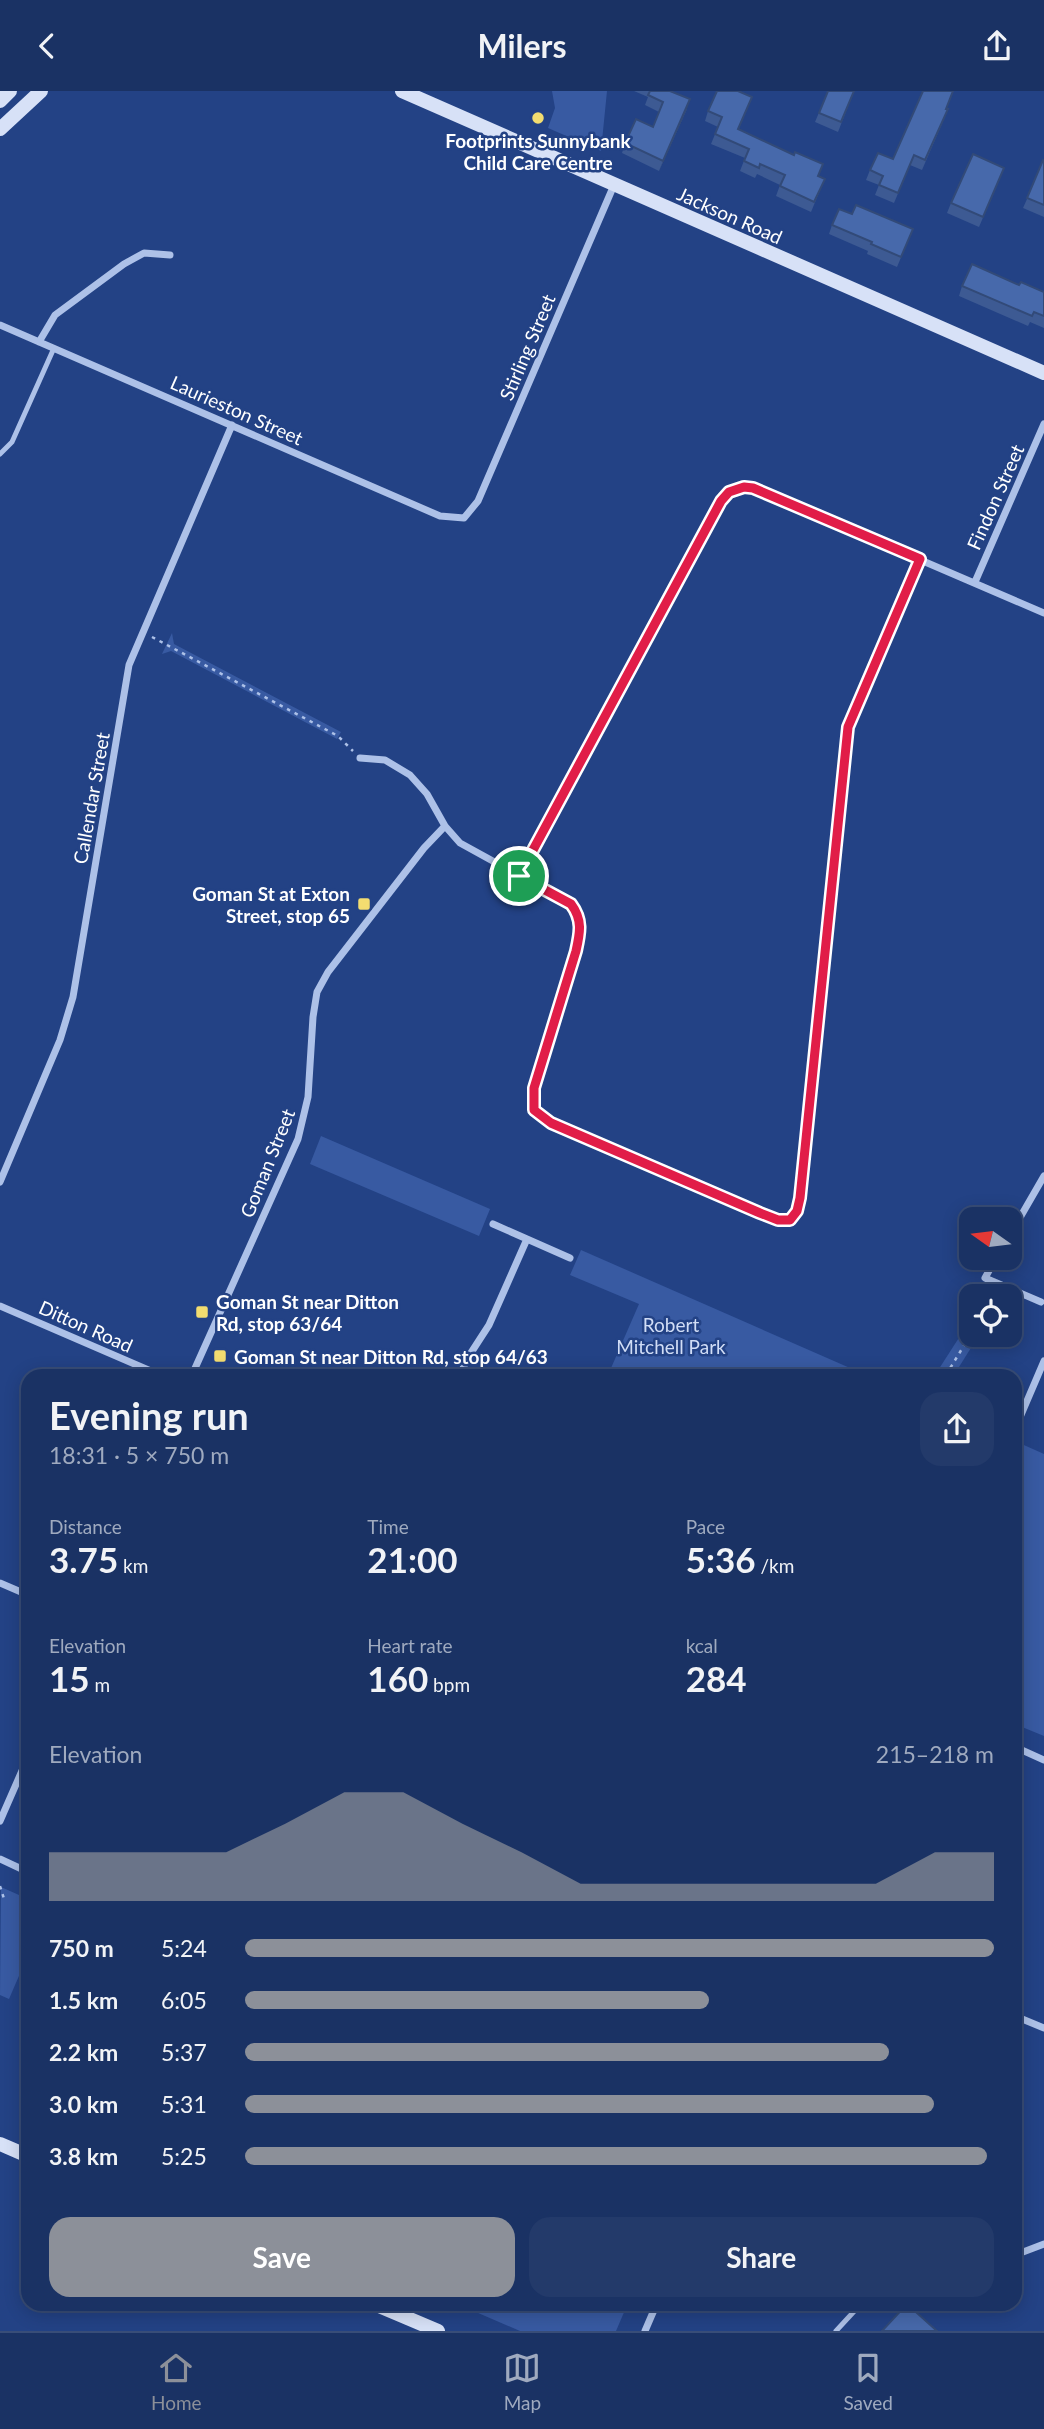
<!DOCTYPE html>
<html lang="en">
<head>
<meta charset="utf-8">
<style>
	:root { --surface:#1a3264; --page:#233a6a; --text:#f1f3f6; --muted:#9faabf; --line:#384d78; --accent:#8c9099 }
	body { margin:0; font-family:Lato,sans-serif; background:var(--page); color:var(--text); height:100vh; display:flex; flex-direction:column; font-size:26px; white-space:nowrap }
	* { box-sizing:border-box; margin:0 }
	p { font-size:23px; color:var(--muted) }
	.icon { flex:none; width:38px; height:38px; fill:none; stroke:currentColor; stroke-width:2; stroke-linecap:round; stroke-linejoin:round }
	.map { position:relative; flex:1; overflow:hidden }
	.details { position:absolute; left:21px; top:1278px; width:1001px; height:942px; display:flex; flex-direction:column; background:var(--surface); border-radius:21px; box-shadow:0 4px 18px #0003,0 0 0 2px var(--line) }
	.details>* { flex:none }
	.needle { width:46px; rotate:284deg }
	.buttons { position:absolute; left:959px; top:1116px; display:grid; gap:14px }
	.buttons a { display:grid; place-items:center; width:63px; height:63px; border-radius:14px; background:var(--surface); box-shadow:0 4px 18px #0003,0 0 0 2px var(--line); font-size:35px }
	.pin { position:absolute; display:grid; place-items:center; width:60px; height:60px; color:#fff; margin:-30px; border:4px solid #fff; border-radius:50%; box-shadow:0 2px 7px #0007 }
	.round { display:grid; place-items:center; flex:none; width:74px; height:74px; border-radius:21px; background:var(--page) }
	.headline { display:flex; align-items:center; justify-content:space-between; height:119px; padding:0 28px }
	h1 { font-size:38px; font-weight:700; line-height:52px }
	.stats { display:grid; grid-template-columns:repeat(3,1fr); gap:10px; height:119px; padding:7px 28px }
	.stats div { display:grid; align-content:center }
	.stats b { font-size:35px; font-weight:700 }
	.stats small { font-size:19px; font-weight:400 }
	.stats p { font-size:19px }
	.chart { height:196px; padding:14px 28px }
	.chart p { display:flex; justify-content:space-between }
	.chart svg { width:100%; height:126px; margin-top:7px; fill:var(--accent); opacity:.7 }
	.action { display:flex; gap:14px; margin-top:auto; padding:14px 28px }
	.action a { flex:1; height:80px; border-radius:21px; background:var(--accent); color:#fff; font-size:28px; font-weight:700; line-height:80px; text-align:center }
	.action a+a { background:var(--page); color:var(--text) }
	ul { padding:0 28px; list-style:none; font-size:23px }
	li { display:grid; grid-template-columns:112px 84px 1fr; align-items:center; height:52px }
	li i { height:18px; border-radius:9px; background:var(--accent) }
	header { display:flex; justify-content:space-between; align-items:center; height:91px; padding:0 28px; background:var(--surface); font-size:32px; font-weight:700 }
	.tab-bar { display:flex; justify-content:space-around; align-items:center; height:98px; border-top:2px solid var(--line); background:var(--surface); font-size:19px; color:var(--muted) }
	.tab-bar a { display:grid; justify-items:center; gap:4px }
	.tab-bar .current { color:var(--accent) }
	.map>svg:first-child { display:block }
	.green { fill:#385aa2 }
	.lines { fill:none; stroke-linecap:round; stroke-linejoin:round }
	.path { stroke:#adc1e8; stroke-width:2.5; stroke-dasharray:3.5 5; stroke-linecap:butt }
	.lane { stroke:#adc1e8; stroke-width:5 }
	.street { stroke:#adc1e8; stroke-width:7 }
	.secondary { stroke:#d7e1f7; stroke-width:14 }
	.wall { fill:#3d5a93 }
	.shaded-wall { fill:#324a78 }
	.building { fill:#4769ab; stroke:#324a78; stroke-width:2 }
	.route-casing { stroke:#fff; stroke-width:14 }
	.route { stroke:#e11d48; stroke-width:9 }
	.poi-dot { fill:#f3dd70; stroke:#234285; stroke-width:2.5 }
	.labels { text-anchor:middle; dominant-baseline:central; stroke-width:5; stroke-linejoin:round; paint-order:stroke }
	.poi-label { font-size:19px; font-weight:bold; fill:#fff; stroke:#234285; text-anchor:start }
	.street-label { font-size:19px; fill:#fff; stroke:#234285 }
	.park-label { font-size:19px; fill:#d1ddf6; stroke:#234285 }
</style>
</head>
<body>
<header><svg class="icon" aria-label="back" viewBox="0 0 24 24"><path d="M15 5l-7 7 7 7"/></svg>Milers<svg class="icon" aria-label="share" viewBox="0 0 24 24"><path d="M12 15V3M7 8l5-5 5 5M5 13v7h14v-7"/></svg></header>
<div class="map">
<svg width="1044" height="2240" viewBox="0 0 1044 2240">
	<rect width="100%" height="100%" fill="#234285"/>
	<path class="green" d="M552,0H607L601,60L548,37L555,17Z
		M172,542L174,553L341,641L337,648L171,560L162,563Z
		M321,1045L490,1118L479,1145L310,1073Z
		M581,1159L866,1284H608L639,1213L570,1184Z
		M971,1228V1244H979L954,1284H935Z
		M1015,1350L1044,1363V1645L1015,1633Z
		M1,1796L28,1808V1864L9,1908L0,1904Z
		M455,2212H628L616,2240H520Z"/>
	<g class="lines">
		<path class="path" d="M152,546L338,645L353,660
			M946,1284L971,1243
			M0,1795L5,1811"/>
		<path class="lane" d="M0,363L12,351L54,257
			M836,2240L859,2215"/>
		<path class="street" d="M0,234L440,425L464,427L478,410L614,94
			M39,251L55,224L124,173L144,162L170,164
			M975,491L1044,333
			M360,667L385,669L410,684L427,703L445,735L460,752L571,813C583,828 580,842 576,860L534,997V1019L551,1032L760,1122L778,1129H790L797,1120L800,1107L848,637L920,468
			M519,785L712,424C722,407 731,394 753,397L1044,522
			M0,1091L60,949L73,906L129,574L232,334
			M493,1133L570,1167
			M1010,1144L1044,1085
			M996,1167L985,1187L1041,1211
			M0,1215L160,1284
			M192,1284L298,1048L308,1006L313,926L317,901L328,881L424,757L445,735
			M460,1284L467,1268L489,1234L527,1148
			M1018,1331L1044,1270
			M0,1492L28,1504
			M1015,1656L1044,1669
			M0,1730L28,1666
			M0,1768L28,1781
			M1015,1925L1044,1937
			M1015,2164L1044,2153
			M645,2240L657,2212"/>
		<path class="secondary" d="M402,0L1044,282
			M0,10L10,0
			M0,38L41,0
			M0,2053L28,2065
			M372,2212L438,2240"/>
	</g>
	<path class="wall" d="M634,0H670L687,18L659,80L622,62L625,52L653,36L659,21L645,14L648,6Z
		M828,0H854L838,41L815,31Z
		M748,16L738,39L819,85L821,97L811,121L776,105L780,94L757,83L755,87L740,80L745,67L711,53L718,36L705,30L708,20Z
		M946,18L944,28L922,79L910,74L894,112L875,104L879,94L866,89L870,79L893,68Z
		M1044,70V126L1023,117Z
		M1004,77L979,136L947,122L951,112Z
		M852,123L913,138L897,176L867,163L868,160L829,143L832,134Z
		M1019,194L1044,201V237L1030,231L1028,235L959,205L962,195Z"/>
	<path class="shaded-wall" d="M690,8L687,18L659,80L663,70Z"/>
	<path class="building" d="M650,0H670L690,8L663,70L625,52L636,28L653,36L663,11L648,4Z
		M717,0H738L752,6L738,38L794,64L795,61L823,73L818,85L825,88L814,111L780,95L785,84L760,73L759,77L744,70L749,58L715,43L722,26L708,20Z
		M828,0H854L841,31L819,22Z
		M923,0H953L946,18H948L925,69L914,64L898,102L879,94L883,85L870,79L878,62L893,68Z
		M973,63L1004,77L983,126L951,112Z
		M1043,69L1044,70V114L1027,107Z
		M856,114L913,138L901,166L871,153L872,151L832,134L839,118L852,123Z
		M972,173L1019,194L1021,191L1044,201V225L1034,221L1032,225L962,195Z
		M907,2213L937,2240H882Z"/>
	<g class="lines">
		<g class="route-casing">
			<path id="route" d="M744,396L753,397L920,468L848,636L800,1107L797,1120L790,1129H778L760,1122L551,1032L534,1019V997L576,860C580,842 583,829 571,813L519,785L721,410L729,401Z"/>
		</g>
		<use href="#route" class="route"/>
	</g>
	<g class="poi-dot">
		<circle cx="538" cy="27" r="7"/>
		<rect x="357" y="806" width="14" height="14" rx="3.5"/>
		<rect x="195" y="1214" width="14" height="14" rx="3.5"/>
		<rect x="213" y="1258" width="14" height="14" rx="3.5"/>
	</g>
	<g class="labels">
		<g class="poi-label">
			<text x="538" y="49" text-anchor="middle">Footprints Sunnybank<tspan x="538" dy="22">Child Care Centre</tspan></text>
			<text x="350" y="802" text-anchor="end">Goman St at Exton<tspan x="350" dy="22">Street, stop 65</tspan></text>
			<text x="216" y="1210">Goman St near Ditton<tspan x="216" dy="22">Rd, stop 63/64</tspan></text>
			<text x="234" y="1265">Goman St near Ditton Rd, stop 64/63</text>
		</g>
		<g class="street-label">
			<text transform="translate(730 124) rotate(24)">Jackson Road</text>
			<text transform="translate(527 256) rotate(-67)">Stirling Street</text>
			<text transform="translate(237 319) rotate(24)">Laurieston Street</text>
			<text transform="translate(995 406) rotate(-66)">Findon Street</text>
			<text transform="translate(91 707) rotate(-80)">Callendar Street</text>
			<text transform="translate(267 1072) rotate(-68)">Goman Street</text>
			<text transform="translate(86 1235) rotate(24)">Ditton Road</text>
		</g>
		<g class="park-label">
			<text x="671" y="1233">Robert<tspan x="671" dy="22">Mitchell Park</tspan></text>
		</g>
	</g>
</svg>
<div class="buttons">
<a><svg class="needle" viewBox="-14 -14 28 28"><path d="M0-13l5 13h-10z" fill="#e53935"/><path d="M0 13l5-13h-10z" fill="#9faabf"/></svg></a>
<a><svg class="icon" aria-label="locate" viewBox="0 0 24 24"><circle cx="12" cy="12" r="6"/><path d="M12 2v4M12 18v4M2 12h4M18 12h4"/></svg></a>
</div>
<div class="pin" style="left:519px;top:785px;background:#1e9e55"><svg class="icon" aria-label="arrive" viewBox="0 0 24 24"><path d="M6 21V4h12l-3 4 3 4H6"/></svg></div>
<section class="details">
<div class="headline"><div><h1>Evening run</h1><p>18:31 · 5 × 750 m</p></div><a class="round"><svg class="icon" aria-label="share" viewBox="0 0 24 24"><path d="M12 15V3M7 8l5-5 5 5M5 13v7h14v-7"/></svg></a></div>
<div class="stats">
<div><p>Distance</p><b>3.75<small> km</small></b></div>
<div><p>Time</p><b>21:00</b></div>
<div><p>Pace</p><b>5:36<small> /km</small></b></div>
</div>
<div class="stats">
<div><p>Elevation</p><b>15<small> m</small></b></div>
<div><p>Heart rate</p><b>160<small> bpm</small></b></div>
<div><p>kcal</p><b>284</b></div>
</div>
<div class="chart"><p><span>Elevation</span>215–218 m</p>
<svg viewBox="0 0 160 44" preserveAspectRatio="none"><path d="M0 44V27L10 27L20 27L30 27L40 17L50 6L60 6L70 17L80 27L90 38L100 38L110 38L120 38L130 38L140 38L150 27L160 27V44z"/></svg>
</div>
<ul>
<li><b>750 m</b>5:24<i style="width:100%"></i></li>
<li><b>1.5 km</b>6:05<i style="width:62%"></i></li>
<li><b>2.2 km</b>5:37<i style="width:86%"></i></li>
<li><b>3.0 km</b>5:31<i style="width:92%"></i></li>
<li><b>3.8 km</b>5:25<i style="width:99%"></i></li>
</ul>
<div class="action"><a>Save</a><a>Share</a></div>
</section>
</div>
<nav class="tab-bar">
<a class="current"><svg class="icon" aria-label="home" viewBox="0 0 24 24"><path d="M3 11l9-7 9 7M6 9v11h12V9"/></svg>Home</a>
<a><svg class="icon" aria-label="map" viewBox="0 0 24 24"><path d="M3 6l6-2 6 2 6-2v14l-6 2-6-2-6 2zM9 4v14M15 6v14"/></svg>Map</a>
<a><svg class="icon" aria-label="saved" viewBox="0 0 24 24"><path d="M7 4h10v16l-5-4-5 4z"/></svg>Saved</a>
</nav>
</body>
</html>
